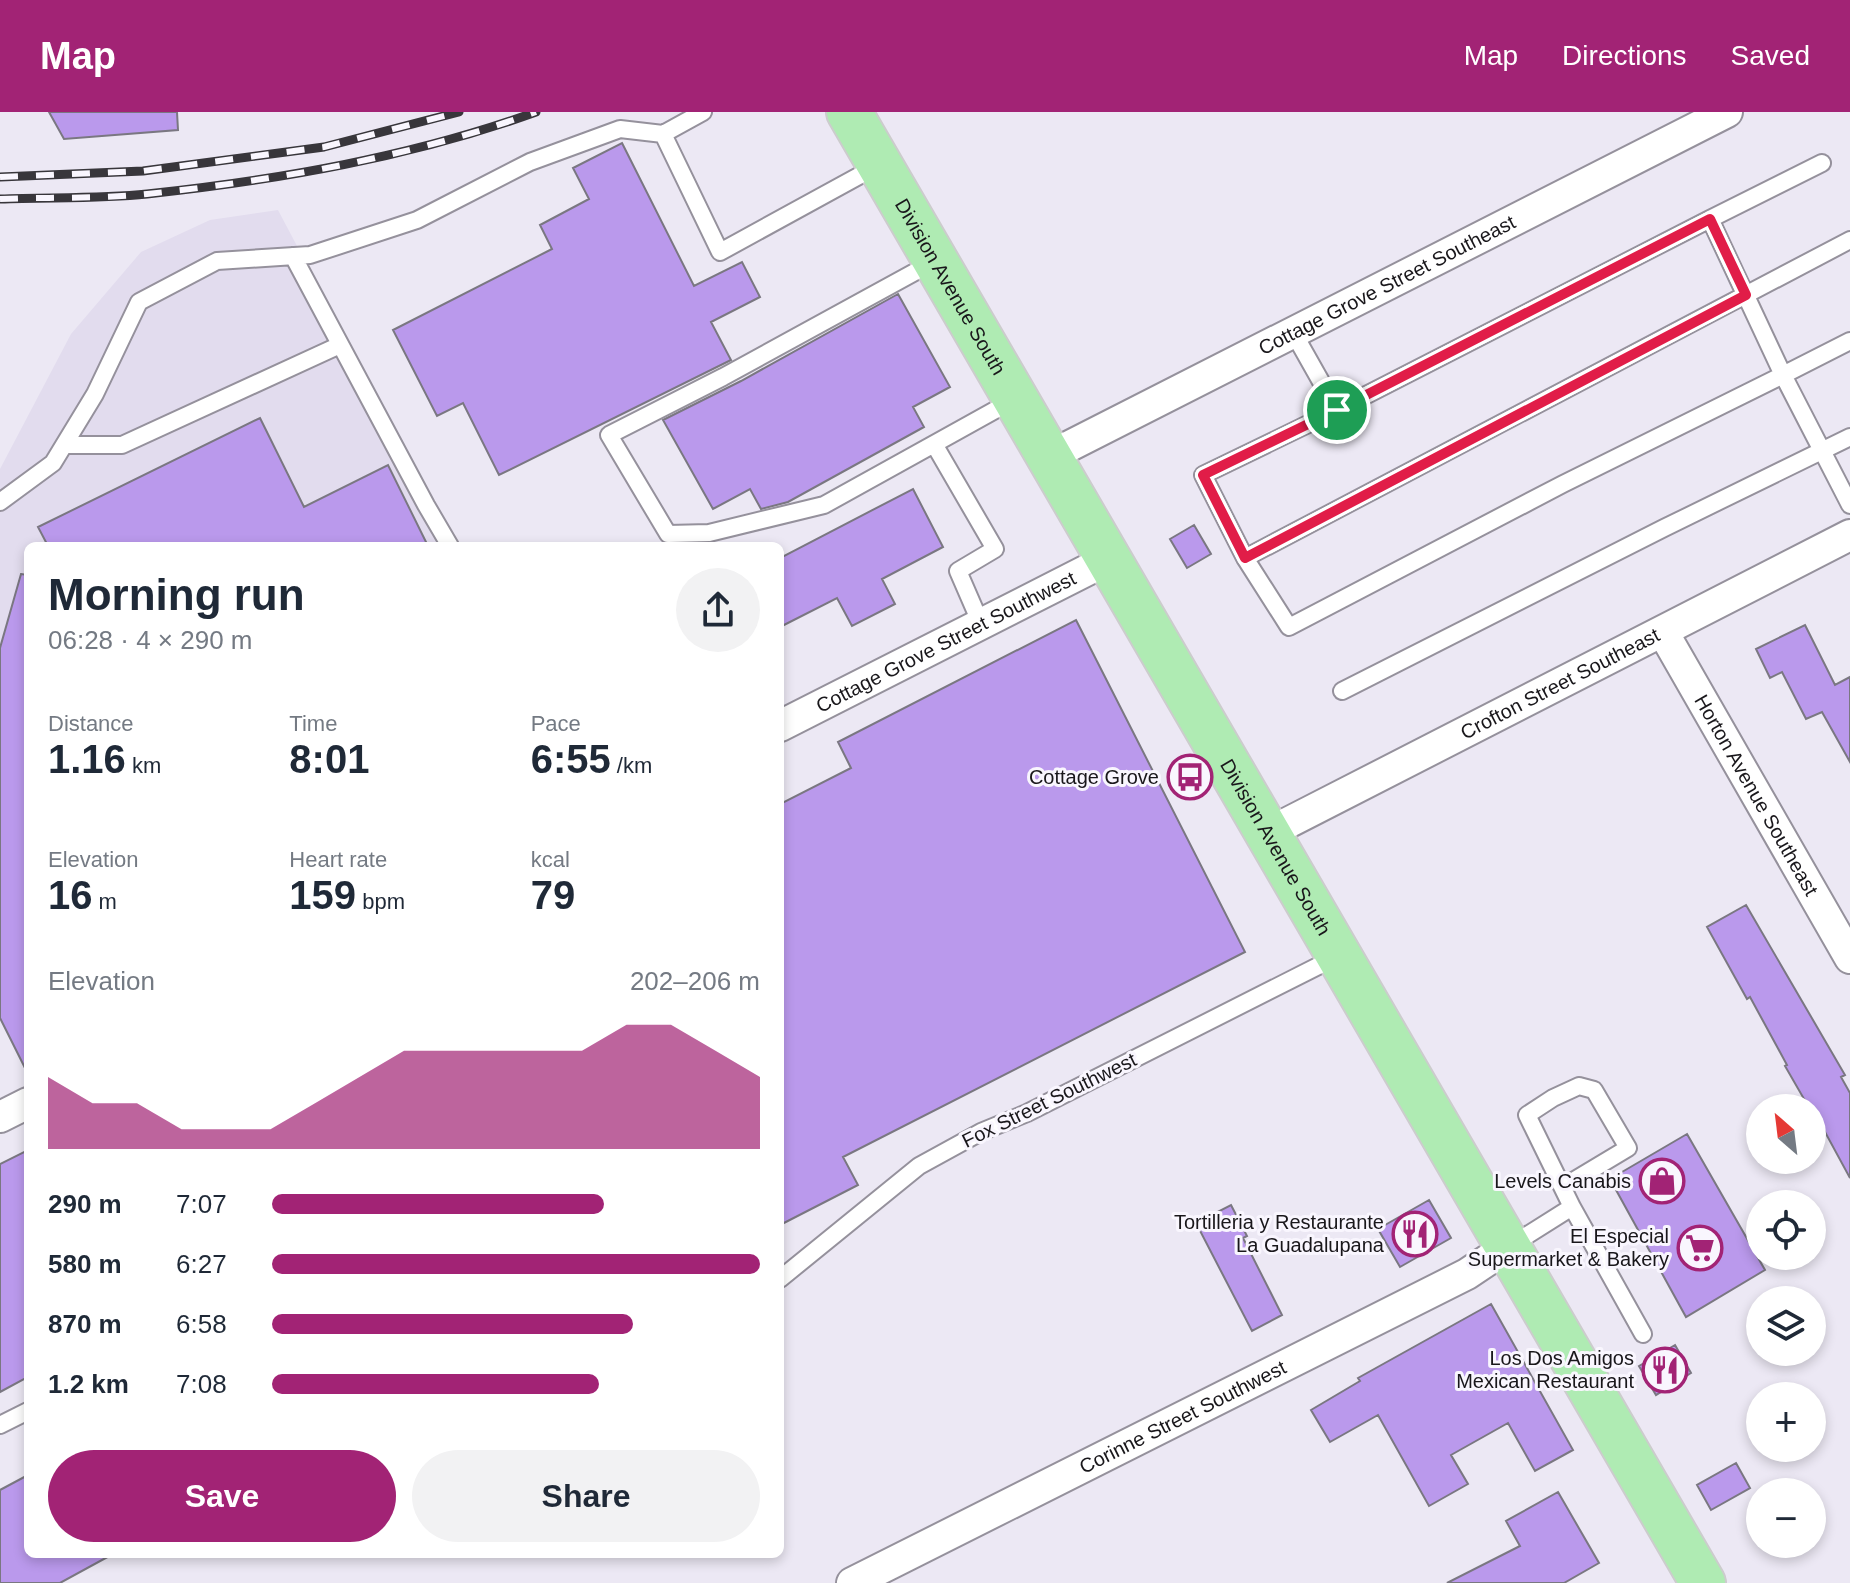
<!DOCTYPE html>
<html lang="en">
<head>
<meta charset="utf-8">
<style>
	:root { --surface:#fff; --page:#f2f2f3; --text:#1f2937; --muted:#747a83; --accent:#a22375 }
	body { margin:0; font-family:Arial,sans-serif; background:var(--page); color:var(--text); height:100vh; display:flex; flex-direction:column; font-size:30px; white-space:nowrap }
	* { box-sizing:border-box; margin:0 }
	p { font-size:26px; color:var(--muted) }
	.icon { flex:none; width:44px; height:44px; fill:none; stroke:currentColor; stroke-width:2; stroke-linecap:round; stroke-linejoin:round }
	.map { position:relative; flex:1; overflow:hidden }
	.details { position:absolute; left:24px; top:430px; width:760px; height:1016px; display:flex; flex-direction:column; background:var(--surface); border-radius:12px; box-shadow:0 4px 12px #0003 }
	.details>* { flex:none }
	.needle { width:52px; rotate:332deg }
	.fabs { position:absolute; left:1746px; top:982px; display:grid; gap:16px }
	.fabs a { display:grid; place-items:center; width:80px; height:80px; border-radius:50%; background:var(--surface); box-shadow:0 4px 12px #0003; font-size:40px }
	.pin { position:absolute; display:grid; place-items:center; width:68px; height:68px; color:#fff; margin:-34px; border:4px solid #fff; border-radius:50%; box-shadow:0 2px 8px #0007 }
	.round { display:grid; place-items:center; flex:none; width:84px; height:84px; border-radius:42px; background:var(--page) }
	.summary { display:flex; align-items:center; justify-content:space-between; height:136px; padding:0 24px }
	h1 { font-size:44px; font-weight:800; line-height:60px }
	.metrics { display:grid; grid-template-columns:repeat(3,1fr); gap:12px; height:136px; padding:8px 24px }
	.metrics div { display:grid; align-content:center }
	.metrics b { font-size:40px; font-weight:800 }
	.metrics small { font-size:22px; font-weight:400 }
	.metrics p { font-size:22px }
	.chart { height:224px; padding:16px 24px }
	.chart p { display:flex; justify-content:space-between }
	.chart svg { width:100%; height:144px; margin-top:8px; fill:var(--accent); opacity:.7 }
	.cta { display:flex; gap:16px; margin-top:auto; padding:16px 24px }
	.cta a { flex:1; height:92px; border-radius:48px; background:var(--accent); color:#fff; font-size:32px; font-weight:800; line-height:92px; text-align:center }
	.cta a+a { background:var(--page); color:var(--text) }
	ul { padding:0 24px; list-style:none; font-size:26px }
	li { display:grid; grid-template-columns:128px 96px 1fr; align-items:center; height:60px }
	li i { height:20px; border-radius:10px; background:var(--accent) }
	header { display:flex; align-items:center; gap:48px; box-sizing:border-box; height:112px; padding:0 40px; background:var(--accent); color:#fff }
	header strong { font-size:38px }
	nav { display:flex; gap:44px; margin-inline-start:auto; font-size:28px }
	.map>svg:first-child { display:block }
	.built { fill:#e2dcee }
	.building { fill:#ba99ec; stroke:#7a7781; stroke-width:2 }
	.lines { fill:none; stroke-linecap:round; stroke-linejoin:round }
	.service-casing { stroke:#95919c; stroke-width:20 }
	.minor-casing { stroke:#95919c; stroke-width:34 }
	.primary-casing { stroke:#cccccd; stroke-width:48 }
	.service { stroke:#fff; stroke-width:16 }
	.minor { stroke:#fff; stroke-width:30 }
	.primary { stroke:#afebb3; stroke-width:44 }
	.rail-casing { stroke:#38363b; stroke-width:9 }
	.rail { stroke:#f9f6fe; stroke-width:6; stroke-dasharray:18; stroke-linecap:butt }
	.route-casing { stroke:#fff; stroke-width:16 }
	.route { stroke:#e11d48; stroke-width:10 }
	.labels { text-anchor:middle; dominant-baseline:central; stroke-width:6; stroke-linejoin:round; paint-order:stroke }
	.street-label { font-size:20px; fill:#19171b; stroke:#f9f6fe }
	.poi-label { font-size:20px; fill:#19171b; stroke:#f9f6fe; text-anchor:end }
</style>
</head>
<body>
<header>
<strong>Map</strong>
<nav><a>Map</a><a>Directions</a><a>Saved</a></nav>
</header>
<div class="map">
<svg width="1850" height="1471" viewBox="0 0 1850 1471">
	<rect width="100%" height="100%" fill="#ece8f4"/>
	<path class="built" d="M278,98L435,395L461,434H28V942L0,903V357L71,222L141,140L210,108Z"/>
	<path class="building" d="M49,0H177L178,18L64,27Z
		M622,31L694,174L742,150L760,185L711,210L731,248L499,363L463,291L437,304L393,218L552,137L540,113L589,87L573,56Z
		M898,182L950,275L913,295L924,315L788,390L761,397L750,377L713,397L663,308L741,269Z
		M260,306L304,395L388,353L428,434H48L38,415Z
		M913,377L943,435L882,467L895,492L852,514L837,486L780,515V446Z
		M1194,413L1211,442L1187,456L1170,427Z
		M21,462L28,463V962L0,906V536Z
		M1076,508L1245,840L843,1045L858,1073L780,1113V692L851,656L838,630Z
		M1805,513L1835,573L1850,565V650L1822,600L1806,607L1782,560L1770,566L1756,537Z
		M1746,793L1845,963L1841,965L1850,981V1066L1812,996L1804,987L1785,954L1787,953L1750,885L1747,887L1707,815Z
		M1687,1022L1765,1158L1686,1205L1610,1067Z
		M28,1038V1265L0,1280V1052Z
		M1429,1088L1451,1126L1400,1155L1378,1117Z
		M1231,1093L1247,1124L1243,1126L1282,1203L1252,1219L1196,1111Z
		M1491,1192L1573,1338L1535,1359L1508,1311L1451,1343L1468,1372L1429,1394L1378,1303L1330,1330L1311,1298L1360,1269L1358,1266Z
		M1675,1233L1691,1261L1656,1283L1639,1254Z
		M1736,1351L1750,1376L1711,1398L1697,1373Z
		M28,1363V1442H113L60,1471H0V1378Z
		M1558,1380L1599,1451L1564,1471H1447L1520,1434L1506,1409Z"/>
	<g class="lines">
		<g class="service-casing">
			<path id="service" d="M703,0L663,22L720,140L877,54
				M1710,107L1822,51
				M293,144L426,393L450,434
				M1293,220L1337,298L1203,363L1245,446L1289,515L1563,372L1783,263L1850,393
				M1337,298L1710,107L1783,263L1850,229
				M934,332L824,393L709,421L668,422L609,323L723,265L935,149
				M64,333H122L340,233
				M0,390L53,351L95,282L139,190L217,149L310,143L417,108L530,50L620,17L663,22
				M1245,446L1850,128
				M981,512L958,459L995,437L934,332L1015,287
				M1342,579L1664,416L1850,325
				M1563,1075L1628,1036L1594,978L1579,974L1553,986L1527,1003L1572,1095
				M1510,1134L1572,1095L1643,1222
				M780,1167L919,1054L981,1020L1027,1001L1338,844
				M0,1313L28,1299"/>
		</g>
		<g class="minor-casing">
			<g id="minor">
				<path id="s1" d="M1048,345L1727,0"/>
				<path id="s2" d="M1663,520L1850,846"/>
				<path id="s3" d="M780,614L1111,446"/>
				<path id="s4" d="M1268,721L1850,423"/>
				<path d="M0,1005L28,991"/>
				<path id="s5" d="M852,1471L1467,1162L1509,1134"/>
			</g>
		</g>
		<g class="primary-casing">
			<g id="primary">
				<path id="s6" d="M849,0L1703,1471"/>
			</g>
		</g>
		<use href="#service" class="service"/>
		<use href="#minor" class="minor"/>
		<use href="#primary" class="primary"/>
		<g class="rail-casing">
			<path id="rail" d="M0,65L143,59L324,35L459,0
				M0,87C49,85 99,87 147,82C278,68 411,45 536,0"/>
		</g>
		<use href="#rail" class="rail"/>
	</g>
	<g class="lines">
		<g class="route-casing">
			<path id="route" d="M1710,107L1746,183L1245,446L1203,363L1337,298Z"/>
		</g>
		<use href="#route" class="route"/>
	</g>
	<defs>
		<g id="bus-ring" transform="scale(2.3)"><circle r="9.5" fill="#f9f6fe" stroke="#a22375" stroke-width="1.5"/><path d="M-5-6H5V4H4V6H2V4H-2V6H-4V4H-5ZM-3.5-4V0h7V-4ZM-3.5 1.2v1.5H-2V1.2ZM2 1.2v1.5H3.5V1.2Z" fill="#a22375"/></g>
		<g id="shop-ring" transform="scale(2.3)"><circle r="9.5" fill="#f9f6fe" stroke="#a22375" stroke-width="1.5"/><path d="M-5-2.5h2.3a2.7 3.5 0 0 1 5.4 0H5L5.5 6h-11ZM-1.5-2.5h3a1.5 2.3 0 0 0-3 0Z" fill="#a22375"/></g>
		<g id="restaurant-ring" transform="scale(2.3)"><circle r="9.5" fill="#f9f6fe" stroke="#a22375" stroke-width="1.5"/><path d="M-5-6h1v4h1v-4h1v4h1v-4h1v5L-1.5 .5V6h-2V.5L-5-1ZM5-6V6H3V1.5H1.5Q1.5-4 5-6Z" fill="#a22375"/></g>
		<g id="supermarket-ring" transform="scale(2.3)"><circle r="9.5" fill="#f9f6fe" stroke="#a22375" stroke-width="1.5"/><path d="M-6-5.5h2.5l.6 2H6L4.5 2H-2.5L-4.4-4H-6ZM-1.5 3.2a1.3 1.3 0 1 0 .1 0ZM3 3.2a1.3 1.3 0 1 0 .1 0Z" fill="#a22375"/></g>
	</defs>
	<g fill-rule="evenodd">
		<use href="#bus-ring" x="1190" y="665"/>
		<use href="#shop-ring" x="1662" y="1069"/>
		<use href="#restaurant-ring" x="1415" y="1122"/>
		<use href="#supermarket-ring" x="1700" y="1136"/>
		<use href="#restaurant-ring" x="1665" y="1258"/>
	</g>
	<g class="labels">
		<g class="street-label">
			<text stroke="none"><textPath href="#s1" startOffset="380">Cottage Grove Street Southeast</textPath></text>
			<text stroke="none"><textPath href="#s6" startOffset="202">Division Avenue South</textPath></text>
			<text stroke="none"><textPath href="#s3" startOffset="186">Cottage Grove Street Southwest</textPath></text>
			<text stroke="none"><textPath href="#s4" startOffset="328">Crofton Street Southeast</textPath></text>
			<text stroke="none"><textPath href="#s2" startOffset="188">Horton Avenue Southeast</textPath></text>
			<text stroke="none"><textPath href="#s6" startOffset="850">Division Avenue South</textPath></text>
			<text transform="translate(1049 988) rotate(-26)">Fox Street Southwest</text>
			<text stroke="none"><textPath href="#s5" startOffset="370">Corinne Street Southwest</textPath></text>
		</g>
		<g class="poi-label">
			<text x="1159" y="665">Cottage Grove</text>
			<text x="1631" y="1069">Levels Canabis</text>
			<text x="1384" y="1110">Tortilleria y Restaurante<tspan x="1384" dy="23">La Guadalupana</tspan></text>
			<text x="1669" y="1124">El Especial<tspan x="1669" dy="23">Supermarket &amp; Bakery</tspan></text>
			<text x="1634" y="1246">Los Dos Amigos<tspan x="1634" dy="23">Mexican Restaurant</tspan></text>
		</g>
	</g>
</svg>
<div class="fabs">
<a><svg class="needle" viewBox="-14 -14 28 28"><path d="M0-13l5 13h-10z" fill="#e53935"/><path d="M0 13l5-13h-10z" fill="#747a83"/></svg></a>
<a><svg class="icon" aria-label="locate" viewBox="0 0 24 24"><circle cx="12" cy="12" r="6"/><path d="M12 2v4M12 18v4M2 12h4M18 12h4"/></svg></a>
<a><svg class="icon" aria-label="layers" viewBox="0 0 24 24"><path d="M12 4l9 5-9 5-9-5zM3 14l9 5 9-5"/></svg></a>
<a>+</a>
<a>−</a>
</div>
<div class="pin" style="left:1337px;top:298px;background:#1e9e55"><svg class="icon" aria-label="arrive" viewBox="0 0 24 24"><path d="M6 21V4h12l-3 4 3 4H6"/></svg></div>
<section class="details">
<div class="summary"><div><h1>Morning run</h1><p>06:28 · 4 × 290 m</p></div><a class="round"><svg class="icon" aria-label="share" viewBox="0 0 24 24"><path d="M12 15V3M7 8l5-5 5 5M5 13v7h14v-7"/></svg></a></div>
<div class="metrics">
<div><p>Distance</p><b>1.16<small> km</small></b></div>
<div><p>Time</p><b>8:01</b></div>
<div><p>Pace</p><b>6:55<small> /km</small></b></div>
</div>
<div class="metrics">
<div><p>Elevation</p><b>16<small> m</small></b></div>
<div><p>Heart rate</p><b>159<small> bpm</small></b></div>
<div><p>kcal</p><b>79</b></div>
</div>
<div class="chart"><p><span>Elevation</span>202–206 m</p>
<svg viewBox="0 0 160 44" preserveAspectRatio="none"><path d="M0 44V22L10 30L20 30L30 38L40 38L50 38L60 30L70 22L80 14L90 14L100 14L110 14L120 14L130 6L140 6L150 14L160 22V44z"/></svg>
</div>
<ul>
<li><b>290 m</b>7:07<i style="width:68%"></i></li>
<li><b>580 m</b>6:27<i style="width:100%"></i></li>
<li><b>870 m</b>6:58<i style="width:74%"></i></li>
<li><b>1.2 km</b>7:08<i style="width:67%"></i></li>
</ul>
<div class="cta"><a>Save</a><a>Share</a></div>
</section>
</div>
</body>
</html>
